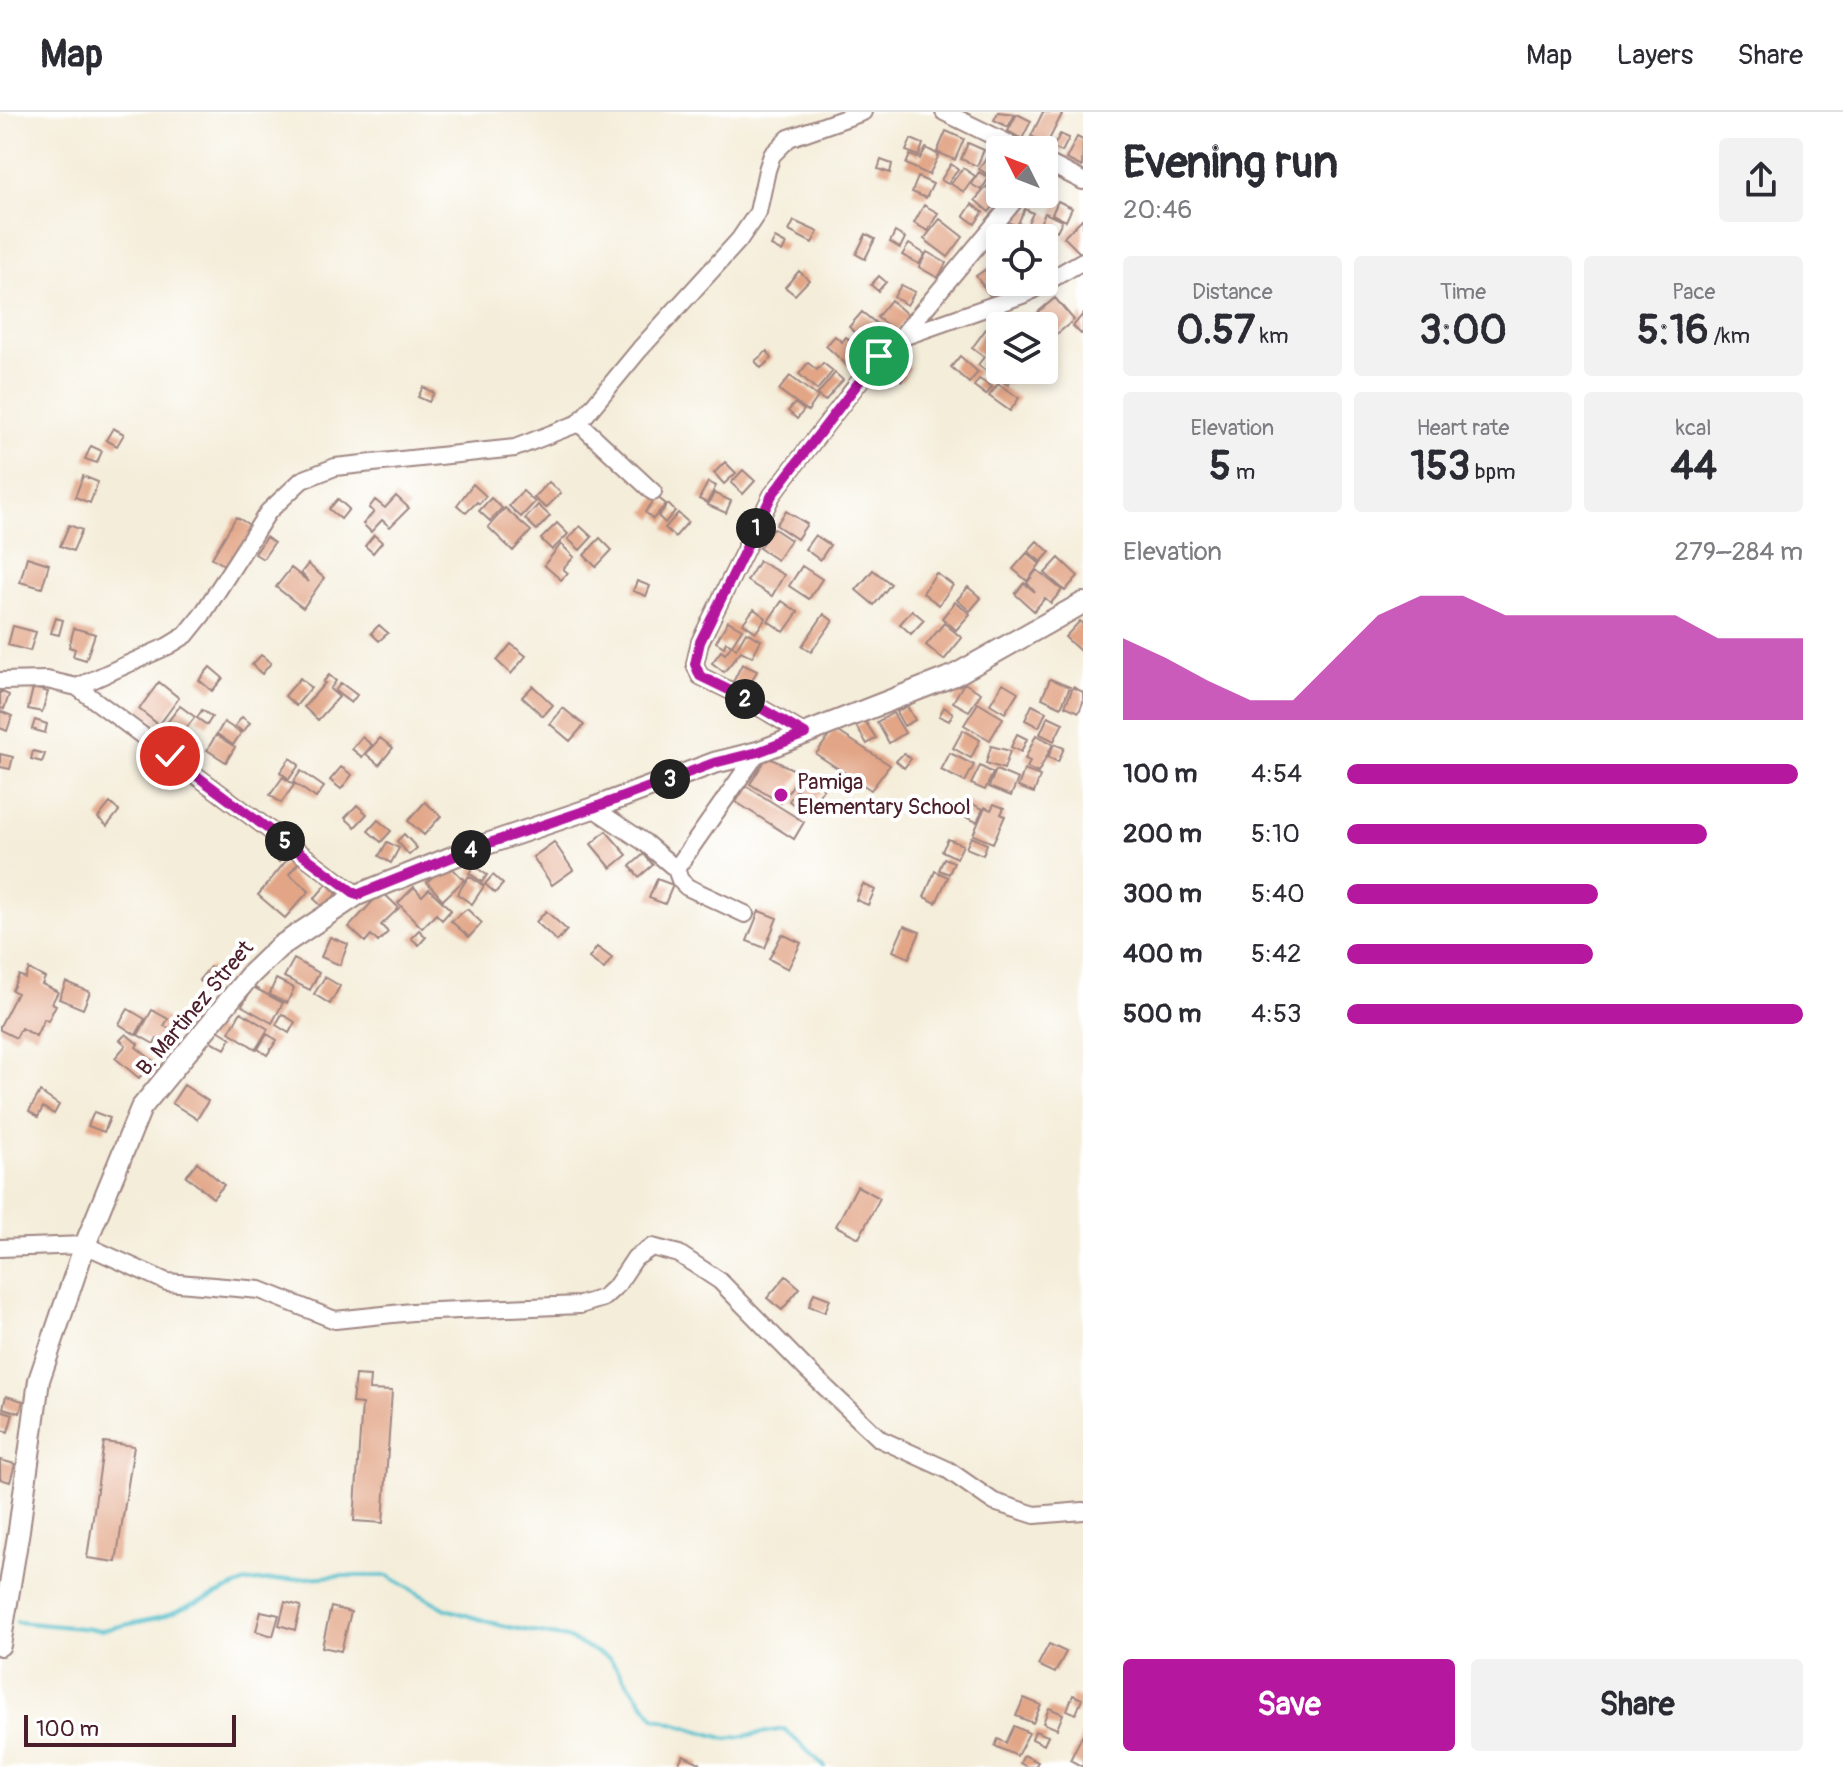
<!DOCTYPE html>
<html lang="en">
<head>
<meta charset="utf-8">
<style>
	:root { --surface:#fff; --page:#f2f2f3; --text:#2b2b33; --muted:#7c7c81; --line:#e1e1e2; --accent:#b5179e }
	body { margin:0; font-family:Pangolin,sans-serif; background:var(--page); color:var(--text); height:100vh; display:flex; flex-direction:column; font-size:30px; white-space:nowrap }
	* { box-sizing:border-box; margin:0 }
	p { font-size:26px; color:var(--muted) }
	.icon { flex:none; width:44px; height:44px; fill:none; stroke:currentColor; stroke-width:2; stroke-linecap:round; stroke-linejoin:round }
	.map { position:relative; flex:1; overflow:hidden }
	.drawer { display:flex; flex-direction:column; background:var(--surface); width:760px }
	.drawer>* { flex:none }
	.needle { width:52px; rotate:312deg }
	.controls { position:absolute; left:986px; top:24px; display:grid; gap:16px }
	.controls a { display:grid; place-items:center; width:72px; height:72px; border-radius:8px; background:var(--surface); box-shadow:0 4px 12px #0003; font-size:40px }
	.scale { position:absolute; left:24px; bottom:20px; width:212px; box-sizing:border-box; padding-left:8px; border:4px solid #4a1f2b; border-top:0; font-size:22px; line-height:28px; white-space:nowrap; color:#4a1f2b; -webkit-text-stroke:6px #fff; paint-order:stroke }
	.pin { position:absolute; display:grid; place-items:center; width:68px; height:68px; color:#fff; margin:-34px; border:4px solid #fff; border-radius:50%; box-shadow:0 2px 8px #0007 }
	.km { position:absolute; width:40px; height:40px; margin:-20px; border-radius:50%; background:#222; color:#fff; font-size:22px; line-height:40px; text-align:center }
	.round { display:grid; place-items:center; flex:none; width:84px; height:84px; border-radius:8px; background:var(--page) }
	.overview { display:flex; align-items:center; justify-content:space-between; height:136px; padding:0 40px }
	h1 { font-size:44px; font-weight:800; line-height:60px }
	.metrics { display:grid; grid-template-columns:repeat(3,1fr); gap:12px; height:136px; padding:8px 40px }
	.metrics div { display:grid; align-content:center; border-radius:8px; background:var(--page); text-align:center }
	.metrics b { font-size:40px; font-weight:800 }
	.metrics small { font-size:22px; font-weight:400 }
	.metrics p { font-size:22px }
	.chart { height:224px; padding:16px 40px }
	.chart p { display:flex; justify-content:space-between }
	.chart svg { width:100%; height:144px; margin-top:8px; fill:var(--accent); opacity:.7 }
	.action { display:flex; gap:16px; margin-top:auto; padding:16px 40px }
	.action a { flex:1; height:92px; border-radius:8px; background:var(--accent); color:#fff; font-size:32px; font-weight:800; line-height:92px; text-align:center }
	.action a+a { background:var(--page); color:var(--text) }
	ul { padding:0 40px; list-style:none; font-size:26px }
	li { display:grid; grid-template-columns:128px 96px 1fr; align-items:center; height:60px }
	li i { height:20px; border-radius:10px; background:var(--accent) }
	header { display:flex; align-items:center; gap:48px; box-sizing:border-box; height:112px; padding:0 40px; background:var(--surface); border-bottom:2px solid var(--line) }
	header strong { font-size:38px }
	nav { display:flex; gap:44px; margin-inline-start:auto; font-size:28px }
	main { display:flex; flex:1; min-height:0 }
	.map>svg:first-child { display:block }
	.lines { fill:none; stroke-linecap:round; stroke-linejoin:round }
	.stream { stroke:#52bfcc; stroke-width:4 }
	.building { fill:#e2a586 }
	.minor-casing { stroke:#9f8682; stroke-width:20 }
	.tertiary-casing { stroke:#9f8682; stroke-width:24 }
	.minor { stroke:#fff; stroke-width:16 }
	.tertiary { stroke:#fff; stroke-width:20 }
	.route-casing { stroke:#fff; stroke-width:16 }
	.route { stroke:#b5179e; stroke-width:10 }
	.poi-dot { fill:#b5179e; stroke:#fff; stroke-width:3 }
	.labels { text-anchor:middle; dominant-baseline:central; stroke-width:8; stroke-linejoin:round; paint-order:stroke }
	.poi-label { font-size:22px; fill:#4a1f2b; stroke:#fff; text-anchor:start }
	.street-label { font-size:22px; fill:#4a1f2b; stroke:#fff }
</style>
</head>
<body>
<header>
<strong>Map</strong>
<nav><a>Map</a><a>Layers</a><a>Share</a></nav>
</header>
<main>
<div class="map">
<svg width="1083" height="1655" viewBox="0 0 1083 1655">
	<rect width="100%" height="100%" fill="#fff"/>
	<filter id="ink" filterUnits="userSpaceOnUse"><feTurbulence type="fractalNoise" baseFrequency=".0125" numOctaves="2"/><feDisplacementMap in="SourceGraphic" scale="16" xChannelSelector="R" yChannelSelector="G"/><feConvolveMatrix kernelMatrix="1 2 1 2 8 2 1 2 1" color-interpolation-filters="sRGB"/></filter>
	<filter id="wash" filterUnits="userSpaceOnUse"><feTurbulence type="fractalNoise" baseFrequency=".006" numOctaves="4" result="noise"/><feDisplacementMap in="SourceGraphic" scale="32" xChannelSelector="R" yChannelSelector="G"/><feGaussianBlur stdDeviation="1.8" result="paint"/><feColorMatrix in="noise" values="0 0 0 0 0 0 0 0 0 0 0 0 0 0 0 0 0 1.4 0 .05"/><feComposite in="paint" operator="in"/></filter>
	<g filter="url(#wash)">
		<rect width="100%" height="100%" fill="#f4edd9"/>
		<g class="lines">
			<path class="stream" d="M17,1510L102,1518L162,1505L246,1470L336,1464H388L446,1497L503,1514L567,1526L609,1546L655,1606L727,1627L784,1617L825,1655"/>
		</g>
		<g id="blocks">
			<path class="building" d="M998,0L1015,2L1008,15L994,8Z
				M1043,0H1059L1062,2L1047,32L1031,24Z
				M1017,2L1031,9L1022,27L1008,19Z
				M946,19L964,27L955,48L937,40Z
				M1060,22L1069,26L1062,40L1053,36Z
				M1077,25L1083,28L1082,55L1066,47Z
				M911,27L923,32L919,44L906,39Z
				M968,31L984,38L977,54L961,47Z
				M926,36L939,43L929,63L906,52L910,43L920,47Z
				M987,45L1000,53L993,66L979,57Z
				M881,48L892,52L890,61L878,57Z
				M951,52L958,57L948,72L941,68Z
				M963,56L975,64L964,80L951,72Z
				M979,60L989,66L981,78L971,72Z
				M1000,63V82H1004L989,100L975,88L990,71L992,73Z
				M918,65L933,72L926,86L912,80Z
				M1058,89L1072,96L1066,109L1052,102Z
				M972,92L983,100L975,112L964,104Z
				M924,93L938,101L928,119L914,111Z
				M1025,97L1033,101L1026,115L1018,111Z
				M1045,101L1062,109L1057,119L1040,111Z
				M1083,106V144L1064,125Z
				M940,107L963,125L948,145L924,127Z
				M794,109L818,120L812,131L789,119Z
				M1008,110L1027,119L1023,126H1000Z
				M1040,114L1054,121L1044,140V126H1034Z
				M895,120L905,126L900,136L890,130Z
				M866,122L875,127L865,147L856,142Z
				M775,126L786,132L782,140L771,134Z
				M909,132L925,142L919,152L902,143Z
				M927,140L946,151L938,166L919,155Z
				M992,153L1000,164V170H1004L1007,174L991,185L976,164Z
				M799,159L809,168L795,183L785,175Z
				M879,164L886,170L878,179L871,173Z
				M901,173L915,180L907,193L894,185Z
				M1055,186L1074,208L1057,222L1038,200Z
				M891,188L909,204L895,220L877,205Z
				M862,200L882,216L869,232L849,215Z
				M1083,202V220L1081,222L1073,214Z
				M986,217L1000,227V256L995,252L989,261L978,253L984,245L972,236Z
				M835,224L842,230L846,225L862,239L848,254L826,234Z
				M767,239L772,246L761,256L755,249Z
				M960,244L978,260L969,271L951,255Z
				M893,247L910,256L902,269L886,260Z
				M808,251L817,258L823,251L833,259L817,278L799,262Z
				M1002,258L1018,259L1008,273L996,265Z
				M835,261L843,268L825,289L817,283Z
				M790,264L818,285L808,299L779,278Z
				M979,267L992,275L986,283L974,274Z
				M998,272L1019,286L1010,299L989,284Z
				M423,275L434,281L429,290L418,285Z
				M795,291L804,298L797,307L788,299Z
				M113,316L124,322L117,334L106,328Z
				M91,334L102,339L97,351L85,347Z
				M725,350L736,361L724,372L714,361Z
				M743,358L755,369L743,382L731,371Z
				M83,364L98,370L90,391L75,385Z
				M549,370L561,381L546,396L534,386Z
				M708,370L716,374L707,391L699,387Z
				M473,372L486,384L479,392L477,390L466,401L457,393Z
				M523,379L535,390L521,405L509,394Z
				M714,381L731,389L726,401L708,393Z
				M396,384L409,396L390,415L382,408L371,420L363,412L374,400L369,396L375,388L385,396Z
				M657,385L666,392L653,407L645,400Z
				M491,386L502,396L490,409L479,399Z
				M338,387L349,397L341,407L329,397Z
				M668,392L675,399L665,411L658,404Z
				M538,393L550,404L537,418L525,407Z
				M505,396L531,419L513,439L488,415Z
				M786,399L807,412L797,427L776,413Z
				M678,401L688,410L675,425L665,416Z
				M236,405L255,416L231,457L212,446Z
				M557,411L568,422L552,438L541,427Z
				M69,413L82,418L73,439L60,434Z
				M580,414L592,425L580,438L568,427Z
				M773,416L791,428L777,448L759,436Z
				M374,423L382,430L373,441L365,434Z
				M815,423L830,433L820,448L805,437Z
				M266,425L274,431L263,447L255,442Z
				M600,426L612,438L596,455L584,443Z
				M1037,429L1050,440L1041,450L1028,439Z
				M561,432L574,445L563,457L568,461L561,468L544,453Z
				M1027,441L1040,452L1027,469L1013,457Z
				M27,445L49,452L42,476L20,470Z
				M1059,446L1078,464L1065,479L1045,461Z
				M759,449L784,463L772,484L747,469Z
				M308,452L324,466L303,496L276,475L291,456L309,470L301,461Z
				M802,454L822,467L809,487L789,474Z
				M873,458L891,472L874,493L856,478Z
				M1037,458L1062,478L1051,491L1045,486L1034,499L1015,482L1024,471L1035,480L1027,471Z
				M936,461L953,473L939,493L923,481Z
				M637,469L650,474L646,484L633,479Z
				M968,475L981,486L970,499L957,488Z
				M782,489L798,500L784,520L768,509Z
				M955,490L970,502L956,518L942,506Z
				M754,497L766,506L756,520L743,511Z
				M912,498L924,508L911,522L900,512Z
				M824,502L833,509L811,540L802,534Z
				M56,506L63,508L59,523L51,521Z
				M728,509L742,517L732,533L726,530L724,535L716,530Z
				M1080,509L1083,512V535L1080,539L1065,525Z
				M944,511L962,526L944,548L926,533Z
				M379,513L388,521L379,529L371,521Z
				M13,514L36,520L30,539L8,533Z
				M74,516L95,522L86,548L73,544L75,537L69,535Z
				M746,520L761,528L752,545L741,539L724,560L712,551L721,539L725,542L732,533L736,537Z
				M511,532L526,544L511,562L497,549Z
				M261,543L271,551L262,562L252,553Z
				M742,552L757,559L748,577L733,570Z
				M210,555L223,566L212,579L199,568Z
				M329,563L336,569L330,577L339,585L318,608L304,595L325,571L323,570Z
				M300,566L311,576L296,594L285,584Z
				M1050,567L1070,575L1061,595L1042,586Z
				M159,570L179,586L159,613L139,597Z
				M341,571L357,583L351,591L335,579Z
				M964,571L981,581L969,599L953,590Z
				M1003,571L1018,580L1005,601L990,592Z
				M533,574L553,593L543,604L522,585Z
				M1073,575L1083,580V590L1079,600L1065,594Z
				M33,576L48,580L42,600L28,597Z
				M0,579L9,583L4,597L0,596Z
				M978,591L1003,606L990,628L964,613Z
				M1032,593L1046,600L1039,615L1025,608Z
				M180,594L195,605L180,624L166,612Z
				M907,594L915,608L904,614L896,600Z
				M944,595L953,601L949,609L939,604Z
				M563,596L584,613L570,629L550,612Z
				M202,598L212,605L207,613L197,606Z
				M0,599L12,604L7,619L0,616Z
				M893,601L905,621L889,631L877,610Z
				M1048,604L1063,611L1054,629L1040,622Z
				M242,605L250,611L243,620L235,614Z
				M35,608L47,612L45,621L32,617Z
				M865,609L876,626L867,632L856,614Z
				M224,610L241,621L233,633L217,622Z
				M834,617L890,653L871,678L816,642Z
				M963,618L980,628L971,646L953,636Z
				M1017,622L1027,627L1021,640L1011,635Z
				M216,623L235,635L226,650L207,638Z
				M1036,623L1053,632L1038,661L1027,656L1030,649L1025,647Z
				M362,625L372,633L362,645L352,637Z
				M380,626L393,636L379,653L366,642Z
				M1054,632L1064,636L1058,650L1048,645Z
				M991,634L1010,639L1004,657L986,651Z
				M33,639L45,642L42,650L31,647Z
				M904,641L911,647L904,656L896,649Z
				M950,641L974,653L965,670L941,658Z
				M0,642L13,645L10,657L0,655Z
				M767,645L801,661L781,691L750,672Z
				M290,646L299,653L289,667L280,660Z
				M980,654L993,661L985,678L971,672Z
				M341,655L352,663L341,677L330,668Z
				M996,658L1018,667L1011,684L989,675Z
				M1024,658L1040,664L1034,681L1018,675Z
				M301,659L324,675L316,686L293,670Z
				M806,664L824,676L806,702L789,689Z
				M283,665L294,673L281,691L270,683Z
				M746,674L804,710L794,727L736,690Z
				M966,689L983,697L977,710L960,703Z
				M425,690L441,704L424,723L408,709Z
				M110,691L119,699L107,714L98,706Z
				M994,692L1004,696L1001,702L1005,704L993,731L973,723L985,695L991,698Z
				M357,693L367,702L355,715L345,706Z
				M378,708L391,719L381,730L368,719Z
				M606,719L627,743L611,756L591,732Z
				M404,722L417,736L409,743L397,729Z
				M971,725L987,732L983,743L966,736Z
				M948,727L963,733L957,746L942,739Z
				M387,730L399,736L391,751L379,744Z
				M554,730L573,758L552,773L533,745Z
				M280,735L287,741L279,750L272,744Z
				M644,742L653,753L639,765L630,754Z
				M291,743L299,750L289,762L309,779L285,806L258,783Z
				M944,746L954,750L949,762L939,758Z
				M447,751L464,768L443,788L427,770Z
				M474,754L487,763L482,770L469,761Z
				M935,759L948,765L936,791L924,785Z
				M493,763L503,772L495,781L485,772Z
				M469,764L484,774L472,792L457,782Z
				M657,767L673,773L665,792L649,786Z
				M327,772L337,781L324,796L314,787Z
				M863,772L875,778L868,793L856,788Z
				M377,775L399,796L381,813L388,820L378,830L371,823L365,830L349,815L375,787L371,782Z
				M414,775L422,784L429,777L451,798L442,808L436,802L422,816L398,791Z
				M467,797L482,811L469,825L451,809Z
				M546,799L567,818L557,829L536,810Z
				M759,799L777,806L765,836L747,829Z
				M904,814L920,820L909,846L893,839Z
				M419,818L426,825L419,833L411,826Z
				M782,822L801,831L788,857L769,847Z
				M330,825L348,832L340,853L321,845Z
				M597,835L612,846L604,857L589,846Z
				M294,847L319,861L310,878L284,865Z
				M210,855L219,863L209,876L199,868Z
				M29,857L45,866L42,872L58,880L52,891L56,893L48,909L44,907L36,924L21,916L16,926L0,918V914L17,881L12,878L19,863L25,866Z
				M325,865L340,874L330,892L314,882Z
				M276,867L294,876L287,891L269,883Z
				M66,870L90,880L83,897L59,887Z
				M253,875L283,891L272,911L242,894Z
				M128,897L145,907L136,923L119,912Z
				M152,898L168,907L164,914L171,917L164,930L157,927L154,932L138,923Z
				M241,900L268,917L256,937L229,920Z
				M282,902L295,910L289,921L276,913Z
				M211,914L231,926L225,937L205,926Z
				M126,922L138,932L136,935L153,949L139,966L115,946L126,933L120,928Z
				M267,922L277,928L267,943L258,937Z
				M184,973L208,989L197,1007L172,991Z
				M40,980L59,993L54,1002L43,995L38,1005L29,999Z
				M94,1000L110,1006L104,1020L88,1014Z
				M197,1050L224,1073L213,1086L186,1064Z
				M857,1074L880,1086L859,1126L836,1114Z
				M786,1164L800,1176L782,1198L767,1186Z
				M814,1181L830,1187L825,1200L809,1194Z
				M355,1263L370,1264L369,1278L392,1279L383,1411L354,1409L362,1292L352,1291Z
				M6,1284L23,1289L20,1301L3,1296Z
				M0,1298L13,1302L8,1320L0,1317Z
				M104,1330L134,1334L116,1450L87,1446Z
				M0,1348L15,1352L10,1370L0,1367Z
				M285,1490L301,1494L295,1518L279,1513Z
				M331,1495L351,1500L341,1539L322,1535Z
				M261,1499L279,1503L273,1524L256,1519Z
				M1049,1532L1066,1540L1055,1561L1038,1553Z
				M1073,1583L1082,1587L1076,1602L1067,1598Z
				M1024,1586L1041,1593L1033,1611L1016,1604Z
				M1049,1596L1063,1602L1057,1617L1043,1611Z
				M1014,1614L1029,1621L1017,1644L995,1634L998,1627L1006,1631Z
				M1035,1619L1048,1624L1044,1633L1032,1627Z
				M1083,1622V1655L1070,1648Z
				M683,1643L700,1651L698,1655H677Z
				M1024,1643L1038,1650L1035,1655H1027L1020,1651Z"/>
		</g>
	</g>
	<g filter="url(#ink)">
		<use href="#blocks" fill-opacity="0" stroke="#9f8682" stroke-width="2"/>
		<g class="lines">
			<g class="minor-casing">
				<path id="minor" d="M944,0L1022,38
					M1044,49L1083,69
					M901,225L1020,82
					M579,311L653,380
					M0,569L47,568L77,575L357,783
					M77,575L168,534L186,523L202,503L268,400L302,368L335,355L515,336L579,311L640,237L739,128L758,100L767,58L772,43L789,26L863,0
					M805,622L735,581L700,564L695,552L700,530L772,383L879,244L900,226L1025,182L1083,149
					M593,696L644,730L676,757L758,640
					M676,757L680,768L687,775L745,802
					M0,1136L85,1133L167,1170L260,1178L335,1208L412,1200L580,1193L603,1186L617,1173L635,1146L652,1135L679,1142L720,1169L807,1258L880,1327L948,1358L994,1390L1035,1403L1083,1399"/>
			</g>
			<g class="tertiary-casing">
				<path id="tertiary" d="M0,1533L19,1418L39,1268L85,1133L141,996L251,862L279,835L357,783L475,736L593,696L714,651L758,640L955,563L1083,491"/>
			</g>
			<use href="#minor" class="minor"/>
			<use href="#tertiary" class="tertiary"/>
		</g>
	</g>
	<g class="lines" filter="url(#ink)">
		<g class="route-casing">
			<path id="route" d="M170,644L357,783L475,736L593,696L714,651L758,640L805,622L735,581L700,564L695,552L700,530L772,383L879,244"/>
		</g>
		<use href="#route" class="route"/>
	</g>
	<circle class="poi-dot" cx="781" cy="683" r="8"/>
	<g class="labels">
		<g class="poi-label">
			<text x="797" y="670">Pamiga<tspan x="797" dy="25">Elementary School</tspan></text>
		</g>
		<g class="street-label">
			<text transform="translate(195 896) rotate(-50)">B. Martinez Street</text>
		</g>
	</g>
</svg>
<div class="controls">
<a><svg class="needle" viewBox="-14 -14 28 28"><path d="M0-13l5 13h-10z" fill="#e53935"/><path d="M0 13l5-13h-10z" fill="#7c7c81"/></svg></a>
<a><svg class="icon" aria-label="locate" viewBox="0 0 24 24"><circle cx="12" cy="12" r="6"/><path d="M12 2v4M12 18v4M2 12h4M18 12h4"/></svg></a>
<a><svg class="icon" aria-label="layers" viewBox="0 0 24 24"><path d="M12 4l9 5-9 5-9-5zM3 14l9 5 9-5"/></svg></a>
</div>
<div class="scale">100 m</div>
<div class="pin" style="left:879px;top:244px;background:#1e9e55"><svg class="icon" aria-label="arrive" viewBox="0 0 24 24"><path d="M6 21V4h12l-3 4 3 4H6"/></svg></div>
<div class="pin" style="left:170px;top:644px;background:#d93025"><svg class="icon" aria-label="check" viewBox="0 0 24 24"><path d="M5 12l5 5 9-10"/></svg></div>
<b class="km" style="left:756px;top:416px">1</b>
<b class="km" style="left:745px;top:587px">2</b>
<b class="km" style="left:670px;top:667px">3</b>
<b class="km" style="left:471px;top:738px">4</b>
<b class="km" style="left:285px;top:729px">5</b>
</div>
<section class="drawer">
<div class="overview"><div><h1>Evening run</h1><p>20:46</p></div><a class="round"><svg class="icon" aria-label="share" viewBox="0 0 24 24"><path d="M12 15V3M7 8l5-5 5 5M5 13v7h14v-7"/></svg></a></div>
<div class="metrics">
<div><p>Distance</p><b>0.57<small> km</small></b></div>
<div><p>Time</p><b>3:00</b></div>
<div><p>Pace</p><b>5:16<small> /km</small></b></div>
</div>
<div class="metrics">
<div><p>Elevation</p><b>5<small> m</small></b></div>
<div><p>Heart rate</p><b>153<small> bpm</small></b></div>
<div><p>kcal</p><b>44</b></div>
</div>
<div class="chart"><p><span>Elevation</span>279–284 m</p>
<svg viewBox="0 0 160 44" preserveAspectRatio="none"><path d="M0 44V19L10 25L20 32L30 38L40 38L50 25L60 12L70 6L80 6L90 12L100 12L110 12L120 12L130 12L140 19L150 19L160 19V44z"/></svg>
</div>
<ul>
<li><b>100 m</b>4:54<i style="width:99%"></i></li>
<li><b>200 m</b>5:10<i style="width:79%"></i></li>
<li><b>300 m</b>5:40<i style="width:55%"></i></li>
<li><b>400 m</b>5:42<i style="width:54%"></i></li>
<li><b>500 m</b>4:53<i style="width:100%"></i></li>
</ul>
<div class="action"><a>Save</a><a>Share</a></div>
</section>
</main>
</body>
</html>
